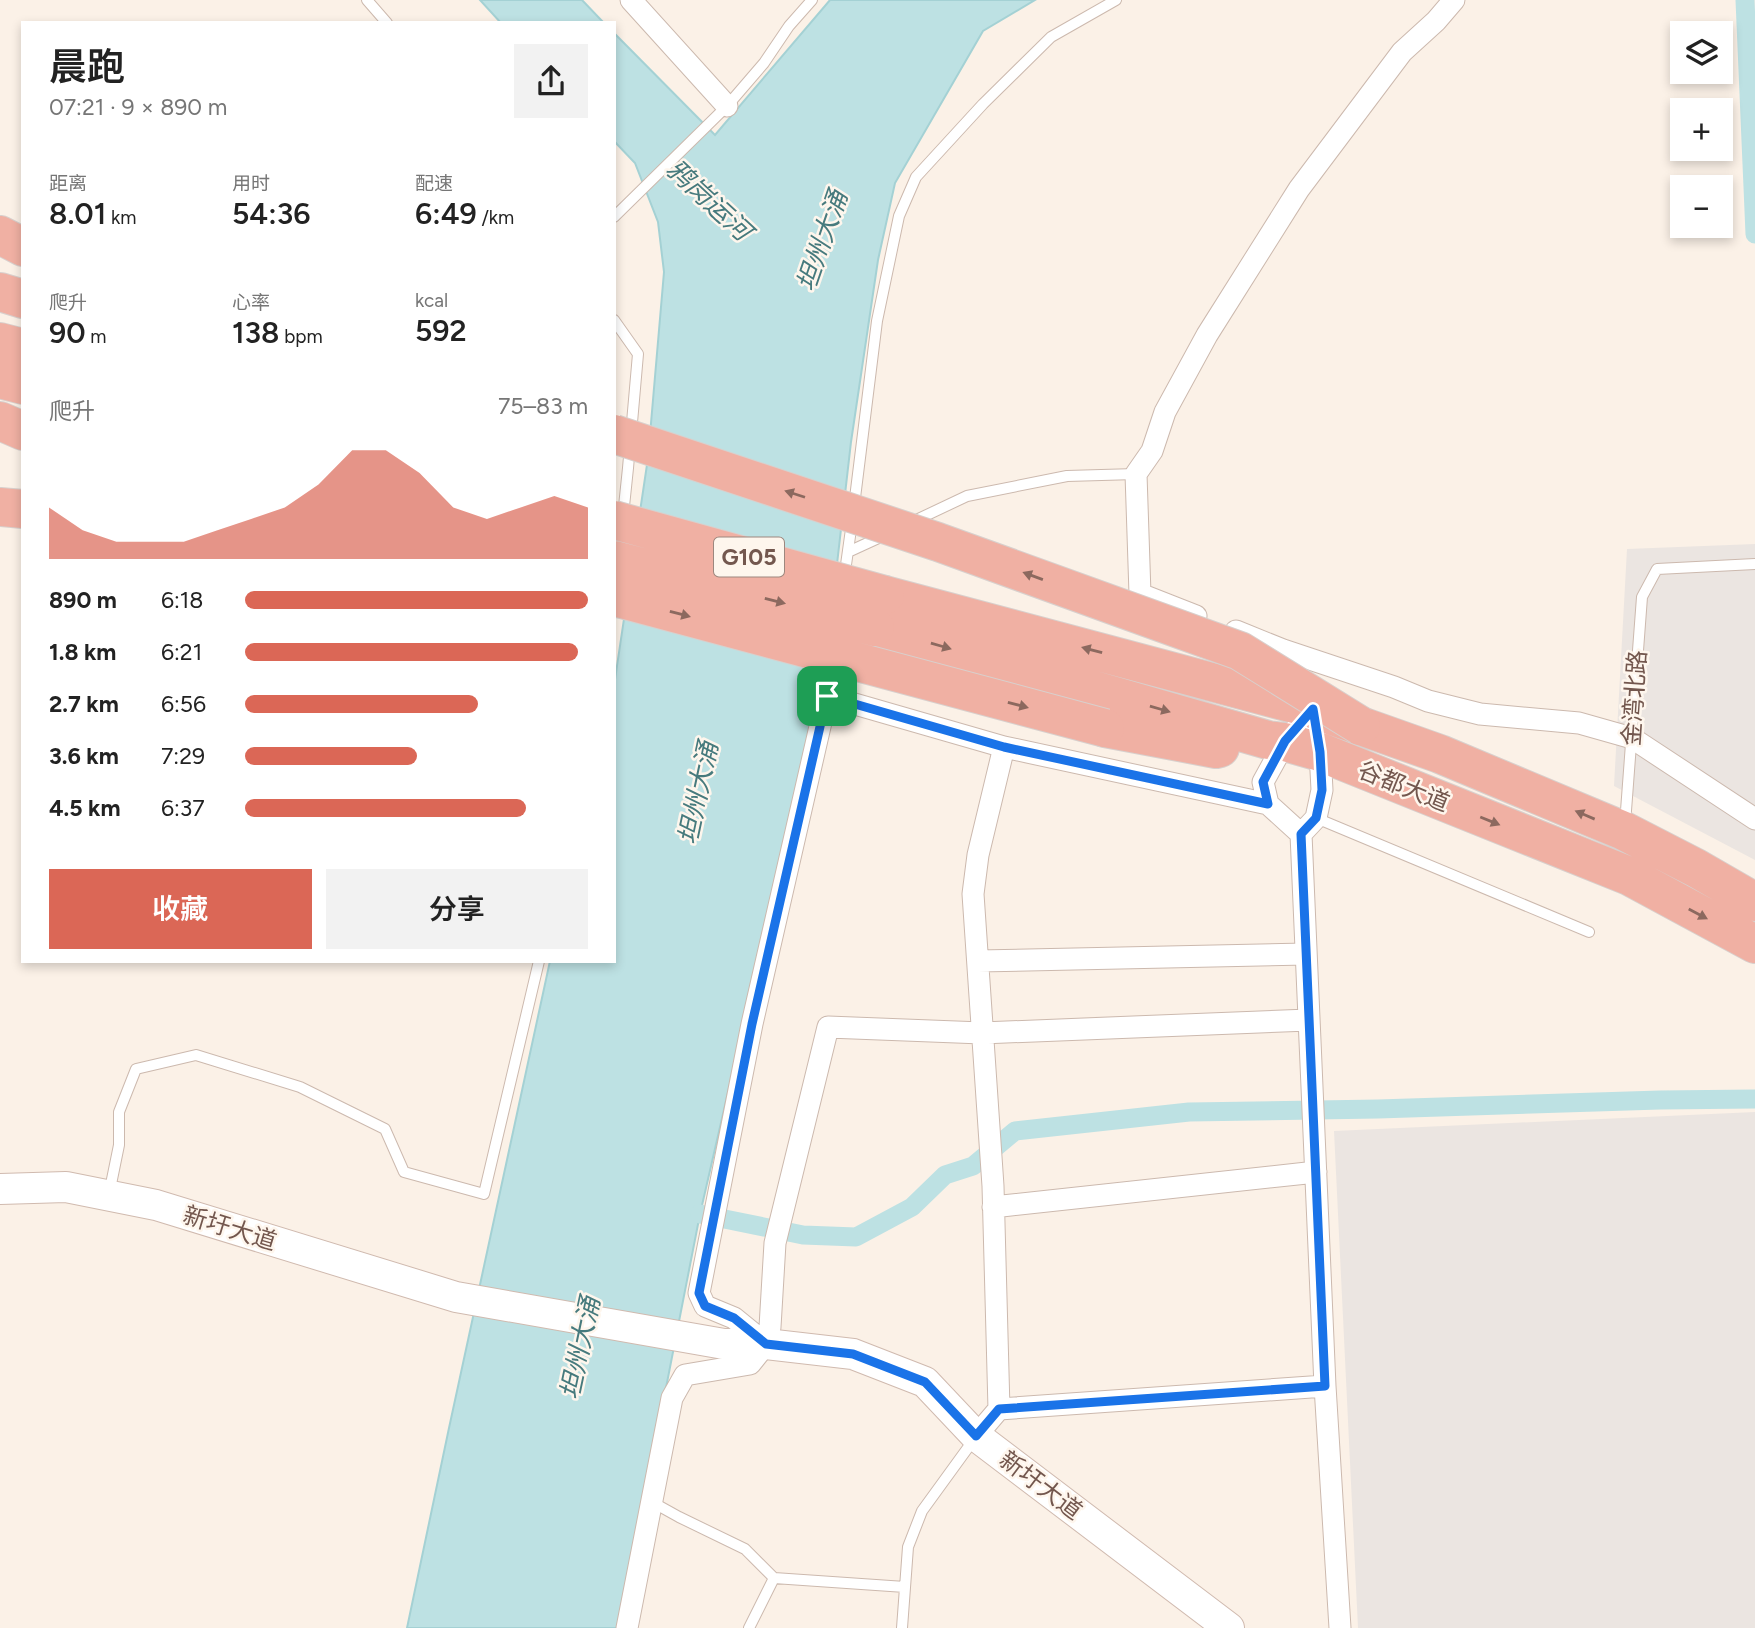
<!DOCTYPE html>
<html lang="zh">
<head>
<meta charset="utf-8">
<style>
	:root { --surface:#fff; --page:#f2f2f2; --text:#222; --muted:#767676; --accent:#db6756 }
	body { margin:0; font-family:Figtree,"Noto Sans SC",sans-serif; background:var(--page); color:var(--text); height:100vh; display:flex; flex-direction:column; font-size:26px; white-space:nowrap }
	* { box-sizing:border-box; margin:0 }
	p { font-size:23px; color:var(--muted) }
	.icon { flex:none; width:38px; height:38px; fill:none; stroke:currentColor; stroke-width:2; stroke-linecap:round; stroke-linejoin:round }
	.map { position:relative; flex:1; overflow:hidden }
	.side { position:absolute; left:21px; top:21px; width:595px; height:942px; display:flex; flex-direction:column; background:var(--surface); border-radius:0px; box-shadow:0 4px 10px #0003 }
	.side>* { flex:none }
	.buttons { position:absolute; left:1670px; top:21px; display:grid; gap:14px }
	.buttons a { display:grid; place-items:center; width:63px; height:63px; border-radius:0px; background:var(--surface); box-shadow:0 4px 10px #0003; font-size:35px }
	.pin { position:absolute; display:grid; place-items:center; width:60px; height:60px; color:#fff; margin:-30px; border-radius:14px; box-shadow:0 4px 10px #0006 }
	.round { display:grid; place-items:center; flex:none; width:74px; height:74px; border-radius:0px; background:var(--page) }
	.headline { display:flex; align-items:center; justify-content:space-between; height:119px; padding:0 28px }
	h1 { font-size:38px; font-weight:600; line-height:52px }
	.stats { display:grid; grid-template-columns:repeat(3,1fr); gap:10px; height:119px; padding:7px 28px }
	.stats div { display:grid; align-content:center }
	.stats b { font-size:30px; font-weight:600 }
	.stats small { font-size:19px; font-weight:400 }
	.stats p { font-size:19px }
	.chart { height:196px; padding:14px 28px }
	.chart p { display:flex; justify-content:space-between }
	.chart svg { width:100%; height:126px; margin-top:7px; fill:var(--accent); opacity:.7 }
	.button { display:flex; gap:14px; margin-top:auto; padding:14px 28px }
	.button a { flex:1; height:80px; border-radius:0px; background:var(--accent); color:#fff; font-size:28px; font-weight:600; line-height:80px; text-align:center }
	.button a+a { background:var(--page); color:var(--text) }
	ul { padding:0 28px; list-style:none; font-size:23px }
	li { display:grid; grid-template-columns:112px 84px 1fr; align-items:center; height:52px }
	li i { height:18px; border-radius:9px; background:var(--accent) }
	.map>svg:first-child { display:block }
	.industrial { fill:#ebe5e1 }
	.water { fill:#bde1e3; stroke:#a4d1d4; stroke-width:2 }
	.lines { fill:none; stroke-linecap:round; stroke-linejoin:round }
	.canal { stroke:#bde1e3; stroke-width:19 }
	.lane-casing { stroke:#ccb9ae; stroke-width:12 }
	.street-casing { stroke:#ccb9ae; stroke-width:23 }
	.secondary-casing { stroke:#d0baaf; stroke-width:32 }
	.highway-casing { stroke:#d8d0cd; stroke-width:40 }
	.lane { stroke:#fff; stroke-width:10 }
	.street { stroke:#fff; stroke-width:21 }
	.secondary { stroke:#fff; stroke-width:30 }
	.highway { stroke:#f0b0a3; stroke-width:38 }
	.highway-bridge-casing { stroke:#d8d0cd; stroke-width:40; stroke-linecap:butt }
	.highway-bridge { stroke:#f0b0a3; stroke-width:38 }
	.oneway { fill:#8c695f }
	.route-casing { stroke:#fff; stroke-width:14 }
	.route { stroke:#1a73e8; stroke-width:9 }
	.labels { text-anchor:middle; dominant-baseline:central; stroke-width:5; stroke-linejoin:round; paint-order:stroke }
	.shield { fill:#fef6ed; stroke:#9d877e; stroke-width:2 }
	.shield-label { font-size:23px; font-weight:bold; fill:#73574e }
	.street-label { font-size:24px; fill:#73574e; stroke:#fef6ed }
	.water-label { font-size:26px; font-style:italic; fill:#467a7d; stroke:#fef6ed }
</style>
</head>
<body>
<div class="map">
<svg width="1755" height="1628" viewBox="0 0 1755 1628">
	<rect width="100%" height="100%" fill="#fbf1e7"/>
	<path class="industrial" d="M1755,544V860L1614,786L1627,549Z
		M1755,1112V1628H1358L1334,1131Z"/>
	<path class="water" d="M480,0H582L604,23H501Z
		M830,0H1035L983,31L895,183L878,260L851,442L823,686L792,814L700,1214L619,1628H407L449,1428L550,961H614V686L648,458L664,272L658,222L635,163L614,141V33L715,135Z"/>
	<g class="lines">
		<path class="canal" d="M1745,0L1755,234
			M700,1214L803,1235L856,1237L912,1207L945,1175L973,1166L1015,1131L1189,1112L1378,1109L1660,1100L1755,1099"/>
		<g class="lane-casing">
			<path id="lane" d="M367,0L387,23
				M614,217L727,106L764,63L789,26L812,0
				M614,320L638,354L628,468L623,516
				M854,506L877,321L899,216L916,177L983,104L1051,37L1116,0
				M912,522L967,496L1067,476L1136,474
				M848,552L885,535
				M844,579L852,522
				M827,696L833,661
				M1316,818L1589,932
				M1625,824L1642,597L1657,569L1755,564
				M109,1194L119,1145V1112L136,1069L196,1055L300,1087L385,1129L404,1172L484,1194L539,961
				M652,1502L679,1517L745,1549L774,1578L905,1587
				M749,1628L774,1578
				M902,1628L908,1547L922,1511L975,1438"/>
		</g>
		<g class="street-casing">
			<path id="street" d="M631,0L727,106
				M1196,616L1140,594L1136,474L1152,451L1165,412L1207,335L1299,189L1402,52L1436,21L1454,0
				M1236,631L1283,650L1394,687L1428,701L1480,714L1579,723L1632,738L1755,819
				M1301,834L1268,804L1263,782L1285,742L1313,709L1320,752L1322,790L1316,818L1301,834L1325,1386L1340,1628
				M978,961L1306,954
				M993,1207L1316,1172
				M766,1344L734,1318L705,1306L699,1293L752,1024L827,696L1004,747L1268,804
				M999,1409L1325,1386
				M976,1436L999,1409L993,1186L973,894L978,855L1004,747
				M627,1628L672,1398L685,1375L750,1364L766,1344L770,1327L775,1243L828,1027L982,1033L1309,1020"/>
		</g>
		<g class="secondary-casing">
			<path id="secondary" d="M0,1189L66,1187L156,1205L456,1297L724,1344H766L853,1354L925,1382L976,1436L1229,1628"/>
		</g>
		<g class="highway-casing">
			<path id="highway" d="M0,235L23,247
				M0,292L23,299
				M0,342L23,348
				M0,379L23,385
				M0,421L23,431
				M0,507L23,509
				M885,595L1313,709L1440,754L1624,831L1696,868L1755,902
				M875,627L1268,740L1285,742L1320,752L1629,876L1755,944
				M1105,728L1216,749L1220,748"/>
		</g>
		<use href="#lane" class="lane"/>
		<use href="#street" class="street"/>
		<use href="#secondary" class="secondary"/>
		<use href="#highway" class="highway"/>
		<g class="highway-bridge-casing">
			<path id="highway-bridge" d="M614,434L938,542L1240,651L1361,726
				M614,520L885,595
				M614,560L875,627
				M614,597L1105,728"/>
		</g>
		<use href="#highway-bridge" class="highway-bridge"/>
	</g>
	<defs><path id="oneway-solid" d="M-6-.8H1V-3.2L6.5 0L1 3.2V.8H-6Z" transform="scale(1.75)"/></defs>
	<g class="oneway">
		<use href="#oneway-solid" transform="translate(795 494) rotate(-162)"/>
		<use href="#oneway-solid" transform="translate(1033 576) rotate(-160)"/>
		<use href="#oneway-solid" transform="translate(775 601) rotate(14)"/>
		<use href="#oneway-solid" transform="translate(680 614) rotate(15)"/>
		<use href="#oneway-solid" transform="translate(941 646) rotate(16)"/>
		<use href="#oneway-solid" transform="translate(1092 650) rotate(-165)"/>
		<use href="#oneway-solid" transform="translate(1018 705) rotate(15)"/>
		<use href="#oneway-solid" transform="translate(1160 709) rotate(16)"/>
		<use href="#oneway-solid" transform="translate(1585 815) rotate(-157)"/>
		<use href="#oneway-solid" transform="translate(1490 821) rotate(22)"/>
		<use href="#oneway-solid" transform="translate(1698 914) rotate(28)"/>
	</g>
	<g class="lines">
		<g class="route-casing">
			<path id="route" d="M827,696L1004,747L1268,804L1263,782L1285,741L1313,709L1320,752L1322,790L1316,818L1301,834L1325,1386L999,1409L976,1436L925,1382L853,1354L766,1344L734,1318L705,1306L699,1293L752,1024Z"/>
		</g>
		<use href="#route" class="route"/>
	</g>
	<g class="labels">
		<rect class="shield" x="714" y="537.5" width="70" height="39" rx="5"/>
		<g class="shield-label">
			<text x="749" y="557">G105</text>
		</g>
		<g class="street-label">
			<text transform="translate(1634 698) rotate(-86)">金湾北路</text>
			<text transform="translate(1404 786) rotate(22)">谷都大道</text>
			<text transform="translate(230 1228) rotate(17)">新圩大道</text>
			<text transform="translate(1041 1485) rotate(37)">新圩大道</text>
		</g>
		<g class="water-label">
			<text transform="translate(709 200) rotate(43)">鸦岗运河</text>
			<text transform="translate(822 241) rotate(-71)">坦州大涌</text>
			<text transform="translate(698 793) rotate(-78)">坦州大涌</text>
			<text transform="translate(580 1348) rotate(-78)">坦州大涌</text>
		</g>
	</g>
</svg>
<div class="buttons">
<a><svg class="icon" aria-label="layers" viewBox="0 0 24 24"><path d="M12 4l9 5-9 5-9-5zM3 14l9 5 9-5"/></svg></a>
<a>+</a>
<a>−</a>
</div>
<div class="pin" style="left:827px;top:696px;background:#1e9e55"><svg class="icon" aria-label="arrive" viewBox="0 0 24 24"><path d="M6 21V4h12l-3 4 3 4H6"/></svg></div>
<section class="side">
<div class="headline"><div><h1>晨跑</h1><p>07:21 · 9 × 890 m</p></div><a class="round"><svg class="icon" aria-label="share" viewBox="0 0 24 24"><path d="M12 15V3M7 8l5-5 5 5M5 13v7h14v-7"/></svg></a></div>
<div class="stats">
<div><p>距离</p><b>8.01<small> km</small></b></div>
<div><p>用时</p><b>54:36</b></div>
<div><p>配速</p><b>6:49<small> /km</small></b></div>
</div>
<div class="stats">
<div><p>爬升</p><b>90<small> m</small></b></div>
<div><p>心率</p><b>138<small> bpm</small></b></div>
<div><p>kcal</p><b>592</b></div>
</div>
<div class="chart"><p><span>爬升</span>75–83 m</p>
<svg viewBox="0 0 160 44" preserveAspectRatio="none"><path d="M0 44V26L10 34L20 38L30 38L40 38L50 34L60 30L70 26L80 18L90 6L100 6L110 14L120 26L130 30L140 26L150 22L160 26V44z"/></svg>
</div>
<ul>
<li><b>890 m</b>6:18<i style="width:100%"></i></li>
<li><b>1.8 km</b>6:21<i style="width:97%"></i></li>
<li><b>2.7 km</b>6:56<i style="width:68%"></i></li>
<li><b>3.6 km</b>7:29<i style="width:50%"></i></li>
<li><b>4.5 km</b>6:37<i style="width:82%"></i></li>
</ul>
<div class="button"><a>收藏</a><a>分享</a></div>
</section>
</div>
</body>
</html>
